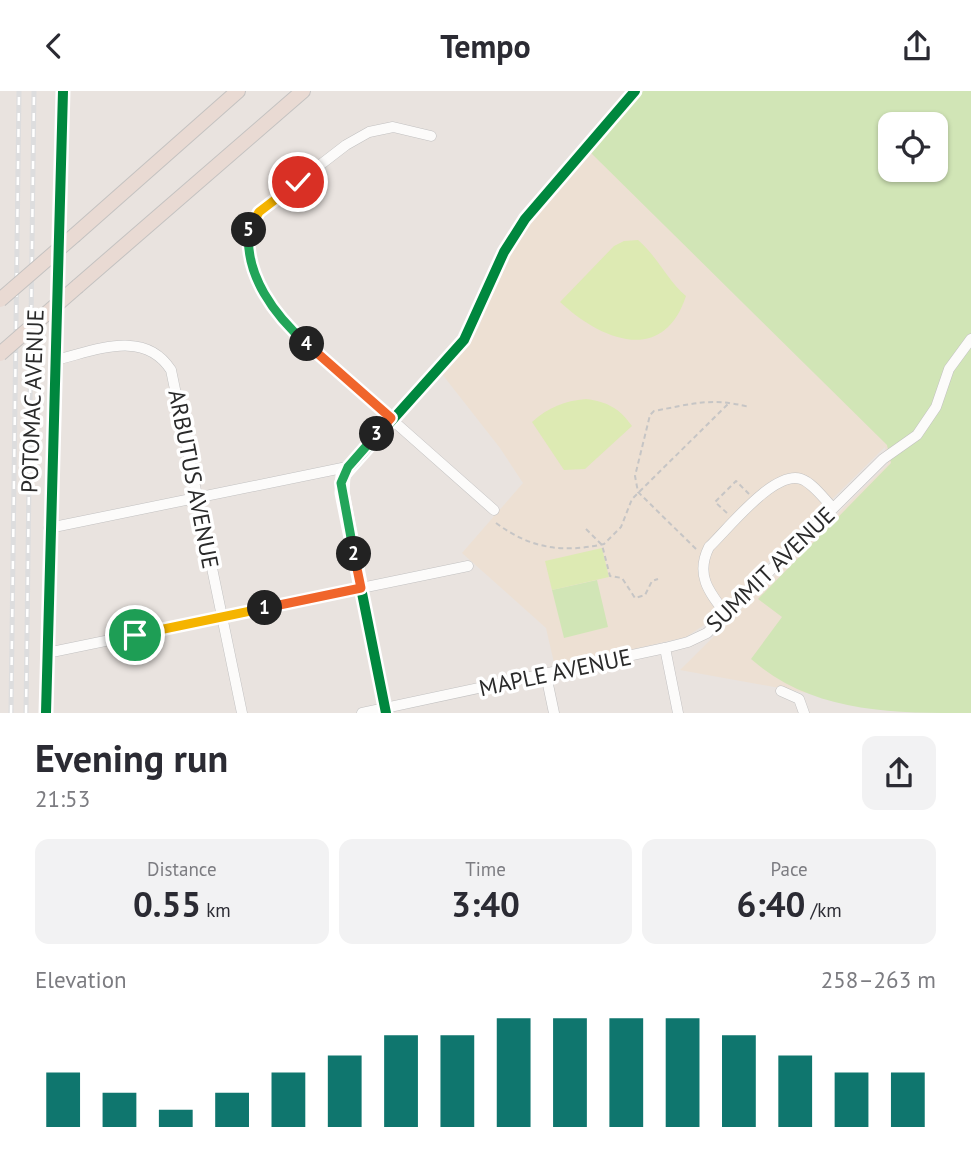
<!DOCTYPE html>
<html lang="en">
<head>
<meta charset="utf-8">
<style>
	:root { --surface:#fff; --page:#f2f2f3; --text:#2b2b33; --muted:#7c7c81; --accent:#0f766e }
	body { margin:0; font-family:"PT Sans",sans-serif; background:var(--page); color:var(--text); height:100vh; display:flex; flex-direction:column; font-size:26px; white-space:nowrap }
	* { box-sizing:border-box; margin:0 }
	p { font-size:23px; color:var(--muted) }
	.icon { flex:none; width:38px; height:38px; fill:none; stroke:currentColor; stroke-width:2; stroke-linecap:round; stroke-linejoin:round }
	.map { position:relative; height:622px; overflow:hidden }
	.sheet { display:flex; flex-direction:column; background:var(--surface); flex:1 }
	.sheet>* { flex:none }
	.buttons { position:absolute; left:878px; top:21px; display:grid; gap:14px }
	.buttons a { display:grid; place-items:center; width:70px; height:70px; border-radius:14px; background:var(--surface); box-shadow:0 2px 5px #0004; font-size:35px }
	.pin { position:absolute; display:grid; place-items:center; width:60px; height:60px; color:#fff; margin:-30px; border:4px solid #fff; border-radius:50%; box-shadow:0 2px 7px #0007 }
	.km { position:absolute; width:35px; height:35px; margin:-18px; border-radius:50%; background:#222; color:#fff; font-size:19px; line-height:35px; text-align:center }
	.round { display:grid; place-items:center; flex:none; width:74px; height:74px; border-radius:14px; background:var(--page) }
	.head { display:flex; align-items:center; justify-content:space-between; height:119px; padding:0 35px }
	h1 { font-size:38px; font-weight:700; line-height:52px }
	.metrics { display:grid; grid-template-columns:repeat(3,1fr); gap:10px; height:119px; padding:7px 35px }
	.metrics div { display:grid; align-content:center; border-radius:14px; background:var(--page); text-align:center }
	.metrics b { font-size:35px; font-weight:700 }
	.metrics small { font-size:19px; font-weight:400 }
	.metrics p { font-size:19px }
	.chart { height:196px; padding:14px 35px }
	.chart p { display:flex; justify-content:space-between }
	.chart svg { width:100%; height:126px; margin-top:7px; stroke:var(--accent); stroke-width:6 }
	header { display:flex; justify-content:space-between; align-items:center; height:91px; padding:0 35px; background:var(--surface); font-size:32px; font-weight:700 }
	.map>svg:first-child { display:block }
	.education { fill:#ede0d3; fill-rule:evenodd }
	.green { fill:#d1e5b6; fill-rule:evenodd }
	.pitch { fill:#ddeab3 }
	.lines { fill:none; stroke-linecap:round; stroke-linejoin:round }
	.minor-casing { stroke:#c2c1c1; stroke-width:11 }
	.highway-casing { stroke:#c4c2c1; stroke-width:16 }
	.path { stroke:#c6c5c5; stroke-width:2; stroke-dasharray:5 3.5; stroke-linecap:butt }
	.minor { stroke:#fcfbfa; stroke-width:10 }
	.highway { stroke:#e9dad3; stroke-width:14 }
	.rail-casing { stroke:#ddddde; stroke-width:5 }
	.rail { stroke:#fff; stroke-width:2.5; stroke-dasharray:8; stroke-linecap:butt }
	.highway-bridge-casing { stroke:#c4c2c1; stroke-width:16; stroke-linecap:butt }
	.highway-bridge { stroke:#e9dad3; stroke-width:14 }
	.cycleway-casing { stroke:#fff; stroke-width:15 }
	.cycleway { stroke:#00873e; stroke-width:10 }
	.split-1-casing { stroke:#fff; stroke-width:14 }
	.split-2-casing { stroke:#fff; stroke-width:14 }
	.split-3-casing { stroke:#fff; stroke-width:14 }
	.split-4-casing { stroke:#fff; stroke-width:14 }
	.split-5-casing { stroke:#fff; stroke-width:14 }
	.split-6-casing { stroke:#fff; stroke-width:14 }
	.split-1 { stroke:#f5b400; stroke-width:9 }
	.split-2 { stroke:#f0652b; stroke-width:9 }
	.split-3 { stroke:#22a559; stroke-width:9 }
	.split-4 { stroke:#f0652b; stroke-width:9 }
	.split-5 { stroke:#22a559; stroke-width:9 }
	.split-6 { stroke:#f5b400; stroke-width:9 }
	.labels { text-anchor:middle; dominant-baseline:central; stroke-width:7; stroke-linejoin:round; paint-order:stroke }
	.street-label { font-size:23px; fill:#2a2a2a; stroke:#fff }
</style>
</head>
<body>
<header><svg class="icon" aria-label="back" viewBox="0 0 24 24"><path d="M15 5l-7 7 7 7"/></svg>Tempo<svg class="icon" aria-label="share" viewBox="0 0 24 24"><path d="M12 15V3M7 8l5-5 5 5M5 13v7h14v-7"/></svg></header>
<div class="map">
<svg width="971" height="622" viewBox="0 0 971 622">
	<rect width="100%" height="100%" fill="#e9e3df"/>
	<path class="education" d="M641,0H971V622L873,614L680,579L888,373L885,356L704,534L686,546L555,576L546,537L462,462L523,392L500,357L442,283L479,236L500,178L517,147ZM891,33H936V79H891Z"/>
	<path class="green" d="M643,0H971V622C891,622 813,622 751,568L782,526L758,508L891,372L887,354L591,62ZM891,33H936V79H891Z
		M597,489L608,536L564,547L552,499Z"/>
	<path class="pitch" d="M638,149C657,165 667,189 686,205C663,275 601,249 560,211L614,155L624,150Z
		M586,308C608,311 619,317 632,335L585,378L564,379L532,331C549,316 564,310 586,308Z
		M602,457L609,486L552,499L545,470Z"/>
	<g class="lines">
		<g class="minor-casing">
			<path id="minor" d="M431,45L393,36L369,41L346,54L259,121C228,157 268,215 294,242L494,419
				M55,269C95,260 144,237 171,279L242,622
				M49,437L347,376
				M726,523C709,501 695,484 709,456C728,438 774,379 801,388C813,392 824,408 833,417
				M665,557L678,622
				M47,562L468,475
				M546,584L554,622
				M781,600L799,608L804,622
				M386,621L342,402L343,384L464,249L504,161L525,128L635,0
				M46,622L63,0
				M362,622L665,557L688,551L707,542L883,368L917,344L936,316L949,278L971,248"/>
		</g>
		<g class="highway-casing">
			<path id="highway" d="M75,144L238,0
				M78,195L303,0"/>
		</g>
		<path class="path" d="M727,422L715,411L736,390L749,403
			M496,432C531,458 563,462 604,453L621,436L632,408L730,311
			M586,438L602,454L610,485L622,487L635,507L645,504L652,490L658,488
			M696,458L638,401L635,385L650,324L654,320C692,313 711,306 749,316"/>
		<use href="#minor" class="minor"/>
		<use href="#highway" class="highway"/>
		<g class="rail-casing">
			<path id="rail" d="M11,622L19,0
				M26,622L34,0"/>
		</g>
		<use href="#rail" class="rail"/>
		<g class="highway-bridge-casing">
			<path id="highway-bridge" d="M0,209L75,144
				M0,263L78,195"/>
		</g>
		<use href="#highway-bridge" class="highway-bridge"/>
		<g class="cycleway-casing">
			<path id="cycleway" d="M46,622L63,0
				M386,622L342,402L343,384L464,249L504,161L525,128L635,0"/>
		</g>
		<use href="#cycleway" class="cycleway"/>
	</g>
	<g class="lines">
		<g class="split-1-casing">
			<path id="split-1" d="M135,544L265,517"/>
		</g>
		<g class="split-2-casing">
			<path id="split-2" d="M265,517L361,497L354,463"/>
		</g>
		<g class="split-3-casing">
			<path id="split-3" d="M354,463L341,392L348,376L377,343"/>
		</g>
		<g class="split-4-casing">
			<path id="split-4" d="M307,253L391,327L377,343"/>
		</g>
		<g class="split-5-casing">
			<path id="split-5" d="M249,139C244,184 275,225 307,253"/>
		</g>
		<g class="split-6-casing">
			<path id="split-6" d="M249,139L259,121L298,91"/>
		</g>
		<use href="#split-1" class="split-1"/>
		<use href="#split-2" class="split-2"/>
		<use href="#split-3" class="split-3"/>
		<use href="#split-4" class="split-4"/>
		<use href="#split-5" class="split-5"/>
		<use href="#split-6" class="split-6"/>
	</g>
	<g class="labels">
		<g class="street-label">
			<text transform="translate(32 310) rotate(-88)">POTOMAC AVENUE</text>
			<text transform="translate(194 388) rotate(79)">ARBUTUS AVENUE</text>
			<text transform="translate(770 478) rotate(-44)">SUMMIT AVENUE</text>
			<text transform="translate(555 581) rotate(-12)">MAPLE AVENUE</text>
		</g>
	</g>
</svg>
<div class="buttons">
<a><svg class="icon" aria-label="locate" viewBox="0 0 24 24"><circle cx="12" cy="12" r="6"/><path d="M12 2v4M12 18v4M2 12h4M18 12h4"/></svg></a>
</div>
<div class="pin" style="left:135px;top:544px;background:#1e9e55"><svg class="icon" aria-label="arrive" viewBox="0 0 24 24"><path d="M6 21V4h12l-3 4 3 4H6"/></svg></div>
<div class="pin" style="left:298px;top:91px;background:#d93025"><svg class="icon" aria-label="check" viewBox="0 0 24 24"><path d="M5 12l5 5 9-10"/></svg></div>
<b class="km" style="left:265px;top:517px">1</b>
<b class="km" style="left:354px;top:463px">2</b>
<b class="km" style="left:377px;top:343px">3</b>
<b class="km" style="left:307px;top:253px">4</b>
<b class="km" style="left:249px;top:139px">5</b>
</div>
<section class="sheet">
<div class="head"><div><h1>Evening run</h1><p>21:53</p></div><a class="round"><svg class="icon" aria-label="share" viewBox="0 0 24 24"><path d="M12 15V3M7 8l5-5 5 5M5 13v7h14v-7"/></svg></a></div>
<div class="metrics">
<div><p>Distance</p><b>0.55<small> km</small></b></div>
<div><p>Time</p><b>3:40</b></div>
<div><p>Pace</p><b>6:40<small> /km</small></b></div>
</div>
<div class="chart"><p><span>Elevation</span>258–263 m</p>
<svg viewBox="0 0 160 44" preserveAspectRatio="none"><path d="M5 44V25M15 44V32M25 44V38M35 44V32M45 44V25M55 44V19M65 44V12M75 44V12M85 44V6M95 44V6M105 44V6M115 44V6M125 44V12M135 44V19M145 44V25M155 44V25"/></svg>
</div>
</section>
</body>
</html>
